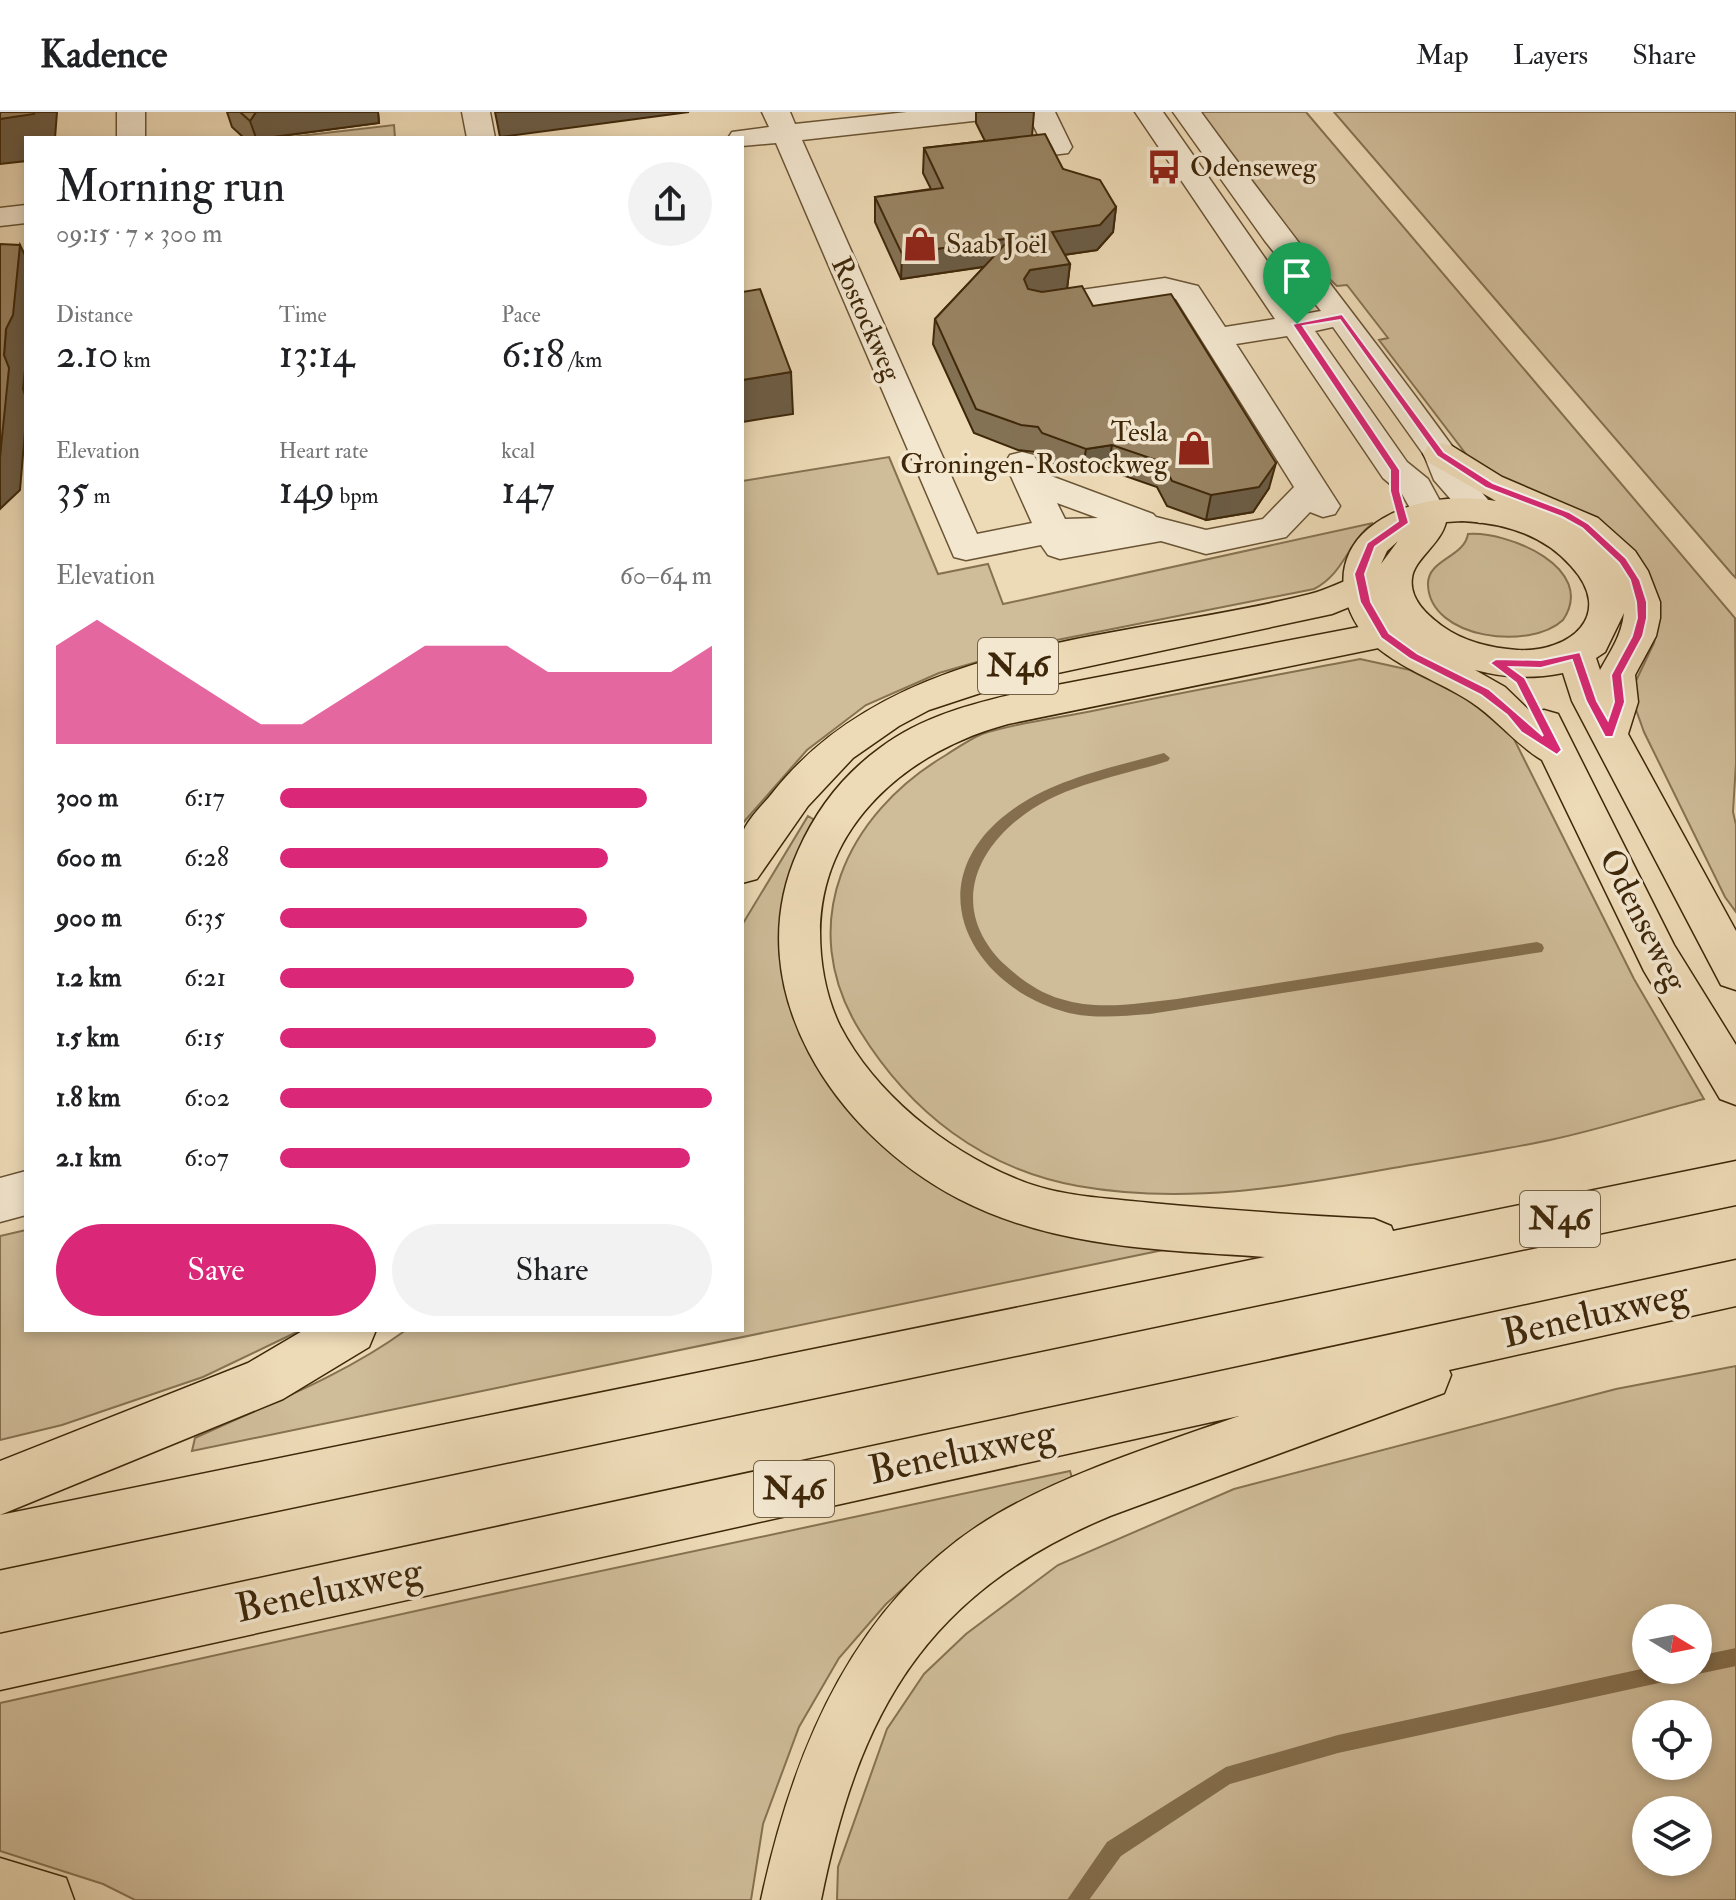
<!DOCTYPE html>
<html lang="en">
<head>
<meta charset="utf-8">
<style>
	:root { --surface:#fff; --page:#f2f2f2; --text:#202124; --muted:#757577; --line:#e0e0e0; --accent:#db2777 }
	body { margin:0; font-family:"IM FELL Double Pica",serif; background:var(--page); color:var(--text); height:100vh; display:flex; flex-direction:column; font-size:30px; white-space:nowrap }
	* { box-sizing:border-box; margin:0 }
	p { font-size:26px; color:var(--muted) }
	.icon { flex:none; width:44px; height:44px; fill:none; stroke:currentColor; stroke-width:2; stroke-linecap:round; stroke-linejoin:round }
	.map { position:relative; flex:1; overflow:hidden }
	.side { position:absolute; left:24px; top:24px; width:720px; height:1196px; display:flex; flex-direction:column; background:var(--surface); border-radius:0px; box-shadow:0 4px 12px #0003 }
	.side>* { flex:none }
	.needle { width:52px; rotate:100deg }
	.fabs { position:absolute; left:1632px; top:1492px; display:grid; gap:16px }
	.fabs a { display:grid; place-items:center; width:80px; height:80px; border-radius:50%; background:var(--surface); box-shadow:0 4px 12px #0003; font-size:40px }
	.pin { position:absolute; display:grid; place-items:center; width:68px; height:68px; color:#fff; margin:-82px -34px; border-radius:50% 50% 50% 0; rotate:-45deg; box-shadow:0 0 8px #0007 }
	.pin .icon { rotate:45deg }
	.round { display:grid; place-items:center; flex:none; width:84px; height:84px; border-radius:42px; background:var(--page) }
	.headline { display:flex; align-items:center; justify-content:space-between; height:136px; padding:0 32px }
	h1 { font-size:44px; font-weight:600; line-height:60px }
	.figures { display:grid; grid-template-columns:repeat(3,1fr); gap:12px; height:136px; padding:8px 32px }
	.figures div { display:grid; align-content:center }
	.figures b { font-size:40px; font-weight:600 }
	.figures small { font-size:22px; font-weight:400 }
	.figures p { font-size:22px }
	.chart { height:224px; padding:16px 32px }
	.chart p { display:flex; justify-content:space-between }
	.chart svg { width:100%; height:144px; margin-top:8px; fill:var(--accent); opacity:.7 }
	.button { display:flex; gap:16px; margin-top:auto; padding:16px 32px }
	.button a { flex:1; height:92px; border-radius:48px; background:var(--accent); color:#fff; font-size:32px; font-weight:600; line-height:92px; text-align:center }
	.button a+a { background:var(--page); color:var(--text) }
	ul { padding:0 32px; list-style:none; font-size:26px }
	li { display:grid; grid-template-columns:128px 96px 1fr; align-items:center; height:60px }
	li i { height:20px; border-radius:10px; background:var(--accent) }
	header { display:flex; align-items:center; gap:48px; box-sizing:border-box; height:112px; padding:0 40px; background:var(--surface); border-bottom:2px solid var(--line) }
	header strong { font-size:38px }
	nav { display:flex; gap:44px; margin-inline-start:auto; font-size:28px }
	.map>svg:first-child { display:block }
	.green { fill:#cfbc99; stroke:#867251; stroke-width:2; fill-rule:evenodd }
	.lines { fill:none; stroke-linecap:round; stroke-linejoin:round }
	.stream { fill:#846e4d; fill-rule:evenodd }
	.minor-casing { stroke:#6a5434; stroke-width:3 }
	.major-casing { stroke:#3e2709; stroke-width:3 }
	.highway-casing { stroke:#3e2709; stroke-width:3 }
	.minor { fill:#f3e7d0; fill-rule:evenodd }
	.major { fill:#eddab6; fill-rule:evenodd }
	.highway { fill:#eddab6; fill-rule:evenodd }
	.wall { fill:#847255; stroke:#3e2709; stroke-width:2 }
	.shaded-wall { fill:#6b5c45; stroke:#3e2709; stroke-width:2 }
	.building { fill:#998463; stroke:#3e2709; stroke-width:2 }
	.route { fill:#db2777; stroke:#fff; stroke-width:2; fill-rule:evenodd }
	.labels { text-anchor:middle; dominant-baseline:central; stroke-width:7; stroke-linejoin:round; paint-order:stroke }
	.far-poi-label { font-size:28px; fill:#3e2709; stroke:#f3e7d0; text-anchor:start }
	.far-street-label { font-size:28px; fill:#3e2709; stroke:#f3e7d0 }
	.shield { fill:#f3e7d0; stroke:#746145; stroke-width:2 }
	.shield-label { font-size:32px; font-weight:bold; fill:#3e2709 }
	.street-label { font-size:34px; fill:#3e2709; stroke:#f3e7d0 }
	.near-street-label { font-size:40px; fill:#3e2709; stroke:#f3e7d0 }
</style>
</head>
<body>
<header>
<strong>Kadence</strong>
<nav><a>Map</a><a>Layers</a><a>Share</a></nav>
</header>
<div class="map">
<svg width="1736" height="1788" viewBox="0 0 1736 1788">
	<rect width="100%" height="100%" fill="#eddab6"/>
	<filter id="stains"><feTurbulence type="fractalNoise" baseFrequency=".0025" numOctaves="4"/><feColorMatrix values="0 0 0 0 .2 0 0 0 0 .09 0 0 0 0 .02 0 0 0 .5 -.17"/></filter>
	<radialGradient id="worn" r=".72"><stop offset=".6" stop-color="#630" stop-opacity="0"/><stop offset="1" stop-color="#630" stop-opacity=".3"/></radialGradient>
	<path class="green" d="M1201,0H1306L1735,506L1736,651L1733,700L1736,713V800L1725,785L1644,620L1634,592L1633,575L1654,531L1660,498L1469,346L1379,228L1388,226L1347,173L1337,174L1309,148Z
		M1334,0H1736V466L1732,462Z
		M394,13L395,26H281H282Z
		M889,345L938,462L988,452L1003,492L1373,411C1348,430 1344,462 1314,477L1042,531L939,561L866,593L807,638L742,712V369Z
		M1468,422C1508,419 1598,456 1563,508C1530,539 1430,527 1428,473C1427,447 1464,446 1468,422Z
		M1360,547L1410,558L1497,602L1514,627L1634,867L1704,987C1653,1000 1602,1017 1550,1028C1498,1039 1446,1047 1393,1056C1288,1075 1184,1093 1078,1074C983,1057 910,1000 860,919C794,813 846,702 946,643C957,636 970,627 982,622C1018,610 1060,606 1097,598C1184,580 1272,564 1360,547Z
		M808,704L816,709L792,766L782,857L804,927L905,1047L1197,1131L192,1339L195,1326C266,1293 343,1264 406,1218H742V813Z
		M26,1118V1218H301L203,1265L62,1313L0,1328V1124Z
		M1736,1254V1788H837L838,1755L887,1617L924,1562L966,1522L1058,1453L1234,1377L1616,1277ZM1646,1506H1698V1558H1646ZM1646,1602H1698V1654H1646ZM1646,1698H1698V1750H1646Z
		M1070,1359L1073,1369L928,1454L886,1492L839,1546L799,1615L763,1712L751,1788H135L103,1772L0,1739V1591L479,1485Z"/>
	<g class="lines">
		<path class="stream" d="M1164,641L1170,646L1168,649C1121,664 1066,672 1025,702C970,742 952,801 1004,852C1020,867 1040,881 1061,887C1098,899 1140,891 1177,887L1537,830L1542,832L1544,836L1542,840L1150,902C1120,904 1088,908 1059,898C975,872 921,781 996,711C1041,669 1107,657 1164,641Z
			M1736,1536V1554L1698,1562L1692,1559L1698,1558V1544Z
			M1646,1556V1558H1686L1683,1564L1677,1567L1338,1641L1230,1672L1121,1744L1089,1788H1067L1107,1730L1226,1655L1338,1623Z"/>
		<g class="minor-casing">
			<path id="minor" d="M117,0H145V26H117Z
				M462,0H490L495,26H467Z
				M762,0H790L795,12L907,0H996L992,6L982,8L802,28L977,422L1032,411L1005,351L1010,343L1022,340L1034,343L1043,361L1153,402L1156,405L1206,418L1263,407L1294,375L1176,187L1165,184L1039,202L1028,200L1024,193L1028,186L1039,184L1165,166L1198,174L1225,215L1275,207L1135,0H1163L1304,202L1321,199L1265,129L1173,0H1201C1283,113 1370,221 1452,334L1462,356L1497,399L1492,407L1480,411L1468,407L1434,368L1424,343L1333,215L1315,219L1407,350L1428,367L1447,402L1442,410L1430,414L1418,410L1402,382L1383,366L1287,224L1236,232L1340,394L1335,402L1323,405L1310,400L1286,425L1206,442L1161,429L1060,447L1048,443L1041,433L966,448L954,445L776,31L742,34V26H728L732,20L769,15ZM1057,391L1098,406L1065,407Z
				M1027,0H1055L1072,35L1068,41L992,51L982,49L978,43L982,37L1041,29Z
				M26,93V111L0,114V96Z
				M26,1059V1103L0,1110V1066Z"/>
		</g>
		<g class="major-casing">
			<path id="major" d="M1440,331L1452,334L1502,365L1598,406L1635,439L1648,459L1660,490V506L1656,524L1635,563L1638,590L1628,622L1736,819V878L1721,873L1572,589L1563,561C1532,567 1506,566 1475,558L1505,575L1532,601L1544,598L1558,602L1674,833L1736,933V993L1720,987L1644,859L1542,648C1514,631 1497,607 1471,590C1423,558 1353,545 1344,476C1341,454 1350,432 1368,417C1403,388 1453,382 1496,389L1428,350L1423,342L1428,334ZM1462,409C1503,411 1543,422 1571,454C1616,503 1570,541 1517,538C1491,536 1464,530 1442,514C1427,503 1409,487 1412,466C1414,447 1441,432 1446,410ZM1398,429L1381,452L1387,439ZM1624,501C1622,523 1610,540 1600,558L1596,546L1605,540Z"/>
		</g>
		<g class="highway-casing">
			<path id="highway" d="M1361,463L1374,467L1379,476L1374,485L1332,502L1011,571L929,598L899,614L853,646L808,694L757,767L742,771C742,757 738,737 742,723C746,708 765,691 774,679C899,523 1130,528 1310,482C1327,478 1344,468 1361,463Z
				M1385,510L1398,514L1403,523L1398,532L1008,612C910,638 821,711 820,820C820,852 826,885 840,914C875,982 945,1037 1014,1066C1057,1085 1105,1086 1151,1091C1225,1098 1300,1103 1374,1107L1391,1114L1393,1119L1736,1049V1093L0,1457V1403L1265,1145C1161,1138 1053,1136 959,1087C836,1023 736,877 798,739C816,698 844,662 880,636C923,603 979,590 1031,578Z
				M1736,1148V1194L1449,1258L1451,1263L1444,1281L1110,1404C926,1481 859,1599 821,1788H761C794,1635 856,1485 997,1402C1072,1359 1157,1333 1239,1304L0,1578V1522Z
				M304,1218H376L369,1235L283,1287L0,1403V1349L248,1251Z
				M0,1746L66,1766L74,1788H0Z"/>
		</g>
		<use href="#minor" class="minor"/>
		<use href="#major" class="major"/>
		<use href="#highway" class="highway"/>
	</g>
	<path class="wall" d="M227,0H378L379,11L273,25L272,26H244L232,15Z
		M976,0H1034L1032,24L1063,57L1116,95L1113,120L1097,138L1064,143L1070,152L1067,177L1093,194L1269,376L1253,400L1206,408L1167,394L1157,375L1108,358L1082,362L1039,346L1035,340L1018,338L974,321L933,232L935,207L984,155L901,167L875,110V85L931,77L923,61L924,36L985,29L976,11Z"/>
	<path class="shaded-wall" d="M34,0H57L55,26H26V49L0,52V7Z
		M256,0H378L379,11L273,25L272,26H256L250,9Z
		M495,0H689L500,25Z
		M1116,95L1113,120L1097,138L1049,145L1052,120Z
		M1011,126L1009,151L901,167L902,142Z
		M20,133L26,145V248L23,277L26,286V307L20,378L0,397V345L4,243L6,217Z
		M1070,152L1067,177L1027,183L1024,167L1030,158Z
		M791,260L793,302L742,310V268Z
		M1112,333L1108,358L1082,362L1086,337Z
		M1276,351L1269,376L1253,400L1206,408L1211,383Z"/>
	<path class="building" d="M0,0H34V2L0,7Z
		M240,0H256L250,9Z
		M1045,22L1063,57L1100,68L1116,95L1100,113L1052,120L1070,152L1030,158L1024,167L1028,177L1042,180L1082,174L1093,194L1171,182L1276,351L1259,375L1211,383L1172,369L1162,350L1112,333L1086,337L1042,321L1038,315L1021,313L976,297L935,207L1011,126L902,142L875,85L943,76L924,36Z
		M0,132L20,133L13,203L6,217L4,243L9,256L0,345Z
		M760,177L791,260L742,268V180Z"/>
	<path class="route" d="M1342,202L1444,340L1493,371L1569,400L1589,412L1626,446L1640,468L1647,490V506L1643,524L1622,563L1625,590L1613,625H1605L1586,589L1572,548L1541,556L1510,555L1525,566L1562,638L1557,643L1521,620L1507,603L1481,583L1410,547L1381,526L1360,490L1354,462L1367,431L1398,409L1390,379V358L1292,212ZM1340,208L1437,344L1486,376L1562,405L1582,416L1619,451L1630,468L1636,490L1637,506L1632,524L1611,563L1614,590L1608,608L1597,589L1580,540L1541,548L1496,547L1490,551L1516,571L1543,624L1489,577L1418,542L1389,521L1371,490L1365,462L1375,435L1409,411L1400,379V358L1303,214Z"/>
	<defs>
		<g id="bus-bare" transform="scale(2.76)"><path d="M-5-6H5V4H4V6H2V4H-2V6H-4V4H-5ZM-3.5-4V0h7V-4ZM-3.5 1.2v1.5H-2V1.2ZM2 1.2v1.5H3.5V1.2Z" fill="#8f2418" stroke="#f3e7d0" stroke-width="2.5" paint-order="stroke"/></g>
		<g id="shop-bare" transform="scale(2.76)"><path d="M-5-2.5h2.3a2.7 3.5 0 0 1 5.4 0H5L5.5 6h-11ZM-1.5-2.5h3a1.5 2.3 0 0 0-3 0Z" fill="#8f2418" stroke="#f3e7d0" stroke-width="2.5" paint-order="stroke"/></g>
	</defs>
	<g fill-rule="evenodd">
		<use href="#bus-bare" x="1164" y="55"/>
		<use href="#shop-bare" x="920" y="132"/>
		<use href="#shop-bare" x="1194" y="336"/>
	</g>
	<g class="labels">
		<g class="far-poi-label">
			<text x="1190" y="55">Odenseweg</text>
			<text x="946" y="132">Saab Joël</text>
			<text x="1168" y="320" text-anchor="end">Tesla<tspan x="1168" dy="32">Groningen-Rostockweg</tspan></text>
		</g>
		<g class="far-street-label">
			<text transform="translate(866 207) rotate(66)">Rostockweg</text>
		</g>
		<g class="shield">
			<rect x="978" y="526" width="80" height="56" rx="6"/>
			<rect x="1520" y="1079" width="80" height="56" rx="6"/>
			<rect x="754" y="1349" width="80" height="56" rx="6"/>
		</g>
		<g class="shield-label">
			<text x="1018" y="554">N46</text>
			<text x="1560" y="1107">N46</text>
			<text x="794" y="1377">N46</text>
		</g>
		<g class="street-label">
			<text transform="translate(1643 808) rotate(63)">Odenseweg</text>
		</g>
		<g class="near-street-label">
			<text transform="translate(1595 1202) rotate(-13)">Beneluxweg</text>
			<text transform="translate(962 1340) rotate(-12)">Beneluxweg</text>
			<text transform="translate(329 1478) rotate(-12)">Beneluxweg</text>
		</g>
	</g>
	<rect width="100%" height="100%" filter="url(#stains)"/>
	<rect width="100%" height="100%" fill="url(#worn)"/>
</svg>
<div class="fabs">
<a><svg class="needle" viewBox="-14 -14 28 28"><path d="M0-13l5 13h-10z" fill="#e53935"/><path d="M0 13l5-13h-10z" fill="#757577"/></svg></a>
<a><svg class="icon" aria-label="locate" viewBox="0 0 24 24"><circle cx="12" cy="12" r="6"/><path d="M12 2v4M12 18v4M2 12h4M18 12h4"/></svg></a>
<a><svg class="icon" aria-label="layers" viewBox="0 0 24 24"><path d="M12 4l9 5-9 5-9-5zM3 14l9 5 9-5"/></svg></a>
</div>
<div class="pin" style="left:1297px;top:212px;background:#1e9e55"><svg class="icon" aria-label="arrive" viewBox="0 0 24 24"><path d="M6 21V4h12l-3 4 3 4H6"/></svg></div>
<section class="side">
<div class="headline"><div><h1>Morning run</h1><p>09:15 · 7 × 300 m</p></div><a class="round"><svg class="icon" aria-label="share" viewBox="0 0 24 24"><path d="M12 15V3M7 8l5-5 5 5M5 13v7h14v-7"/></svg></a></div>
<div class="figures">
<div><p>Distance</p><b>2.10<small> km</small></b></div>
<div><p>Time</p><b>13:14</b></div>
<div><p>Pace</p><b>6:18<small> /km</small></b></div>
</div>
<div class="figures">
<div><p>Elevation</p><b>35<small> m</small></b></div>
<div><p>Heart rate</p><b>149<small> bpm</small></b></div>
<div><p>kcal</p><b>147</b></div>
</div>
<div class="chart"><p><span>Elevation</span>60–64 m</p>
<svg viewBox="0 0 160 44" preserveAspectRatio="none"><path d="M0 44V14L10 6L20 14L30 22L40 30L50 38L60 38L70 30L80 22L90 14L100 14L110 14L120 22L130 22L140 22L150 22L160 14V44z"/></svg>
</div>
<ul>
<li><b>300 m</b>6:17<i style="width:85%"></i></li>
<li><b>600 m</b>6:28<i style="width:76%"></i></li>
<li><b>900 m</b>6:35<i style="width:71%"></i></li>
<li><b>1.2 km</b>6:21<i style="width:82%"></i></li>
<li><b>1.5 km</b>6:15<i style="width:87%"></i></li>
<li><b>1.8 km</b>6:02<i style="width:100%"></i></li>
<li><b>2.1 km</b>6:07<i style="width:95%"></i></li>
</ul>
<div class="button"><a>Save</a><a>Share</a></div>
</section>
</div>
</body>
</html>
